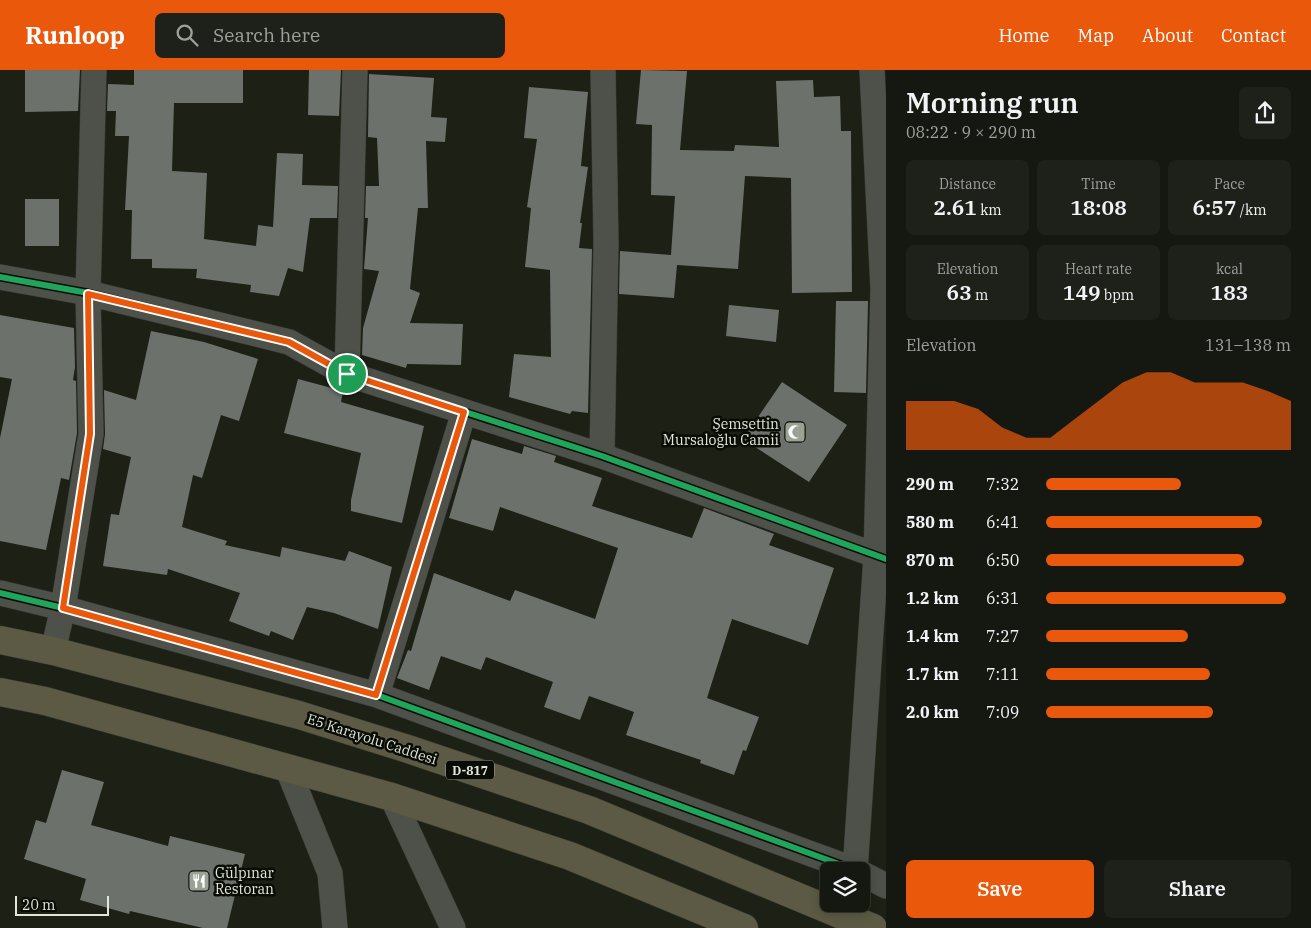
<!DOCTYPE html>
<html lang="en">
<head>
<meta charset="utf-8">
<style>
	:root { --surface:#151810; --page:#1e2119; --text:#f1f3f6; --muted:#9da09f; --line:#343730; --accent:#ea580c }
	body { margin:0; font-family:"IBM Plex Serif",serif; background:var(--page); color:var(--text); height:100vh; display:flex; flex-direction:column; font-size:19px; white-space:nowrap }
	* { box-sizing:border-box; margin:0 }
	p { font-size:16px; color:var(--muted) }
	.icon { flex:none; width:28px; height:28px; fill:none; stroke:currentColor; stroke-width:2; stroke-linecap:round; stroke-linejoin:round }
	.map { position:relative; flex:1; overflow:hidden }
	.side { display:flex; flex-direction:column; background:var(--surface); width:425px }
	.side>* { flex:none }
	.tools { position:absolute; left:820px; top:792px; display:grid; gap:10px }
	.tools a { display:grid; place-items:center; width:50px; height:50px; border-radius:8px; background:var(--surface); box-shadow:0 2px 12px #0003,0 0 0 1px var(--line); font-size:25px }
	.scale { position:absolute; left:15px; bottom:12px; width:94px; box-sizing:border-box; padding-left:5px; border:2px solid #e0e6d9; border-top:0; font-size:14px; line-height:18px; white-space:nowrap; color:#e0e6d9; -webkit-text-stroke:4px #090c05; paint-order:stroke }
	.pin { position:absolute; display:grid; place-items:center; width:42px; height:42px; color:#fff; margin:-21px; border:2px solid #fff; border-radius:50%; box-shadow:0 1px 5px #0007 }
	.round { display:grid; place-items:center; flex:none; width:52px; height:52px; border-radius:8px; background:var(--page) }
	.headline { display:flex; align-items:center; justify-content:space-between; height:85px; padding:0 20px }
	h1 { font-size:28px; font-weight:600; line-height:38px }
	.stats { display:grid; grid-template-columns:repeat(3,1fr); gap:8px; height:85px; padding:5px 20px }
	.stats div { display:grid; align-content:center; border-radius:8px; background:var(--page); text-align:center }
	.stats b { font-size:21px; font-weight:600 }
	.stats small { font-size:14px; font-weight:400 }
	.stats p { font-size:14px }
	.chart { height:140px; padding:10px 20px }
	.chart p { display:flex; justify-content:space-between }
	.chart svg { width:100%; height:90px; margin-top:5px; fill:var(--accent); opacity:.7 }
	.cta { display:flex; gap:10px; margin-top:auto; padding:10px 20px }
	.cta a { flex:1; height:58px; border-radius:8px; background:var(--accent); color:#fff; font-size:20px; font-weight:600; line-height:58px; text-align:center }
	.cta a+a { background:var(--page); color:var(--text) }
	ul { padding:0 20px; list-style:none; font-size:16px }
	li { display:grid; grid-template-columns:80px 60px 1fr; align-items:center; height:38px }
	li i { height:12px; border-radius:6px; background:var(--accent) }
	header { display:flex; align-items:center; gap:30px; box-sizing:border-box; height:70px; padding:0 25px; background:var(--accent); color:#fff }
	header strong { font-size:24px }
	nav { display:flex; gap:28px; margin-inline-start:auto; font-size:18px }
	.search { width:350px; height:45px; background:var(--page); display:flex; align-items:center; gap:12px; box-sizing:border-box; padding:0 18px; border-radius:8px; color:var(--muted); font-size:19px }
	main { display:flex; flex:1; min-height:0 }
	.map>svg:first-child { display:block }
	.building { fill:#6c726b }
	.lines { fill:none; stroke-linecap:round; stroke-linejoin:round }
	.street-casing { stroke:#353931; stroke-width:26 }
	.highway-casing { stroke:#353931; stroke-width:29 }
	.street { stroke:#4e5149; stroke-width:25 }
	.highway { stroke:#5c5944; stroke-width:28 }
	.cycleway-casing { stroke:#090c05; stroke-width:9 }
	.cycleway { stroke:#20a55d; stroke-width:6 }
	.route-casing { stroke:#fff; stroke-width:10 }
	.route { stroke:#ea580c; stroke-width:6 }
	.labels { text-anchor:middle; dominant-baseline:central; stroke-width:5; stroke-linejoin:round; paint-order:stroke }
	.shield { fill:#090c05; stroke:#a0a599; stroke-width:1 }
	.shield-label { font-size:12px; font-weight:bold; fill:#e0e6d9 }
	.poi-label { font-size:14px; fill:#e0e6d9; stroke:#090c05; text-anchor:end }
	.street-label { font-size:14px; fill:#e0e6d9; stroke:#090c05 }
</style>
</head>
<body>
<header>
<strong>Runloop</strong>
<div class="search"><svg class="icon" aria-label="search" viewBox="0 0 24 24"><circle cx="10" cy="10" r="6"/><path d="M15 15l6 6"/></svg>Search here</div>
<nav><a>Home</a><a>Map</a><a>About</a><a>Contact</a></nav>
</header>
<main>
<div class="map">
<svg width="886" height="858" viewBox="0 0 886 858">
	<rect width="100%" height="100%" fill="#1c2015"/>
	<path class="building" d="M25,0H80L78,41L25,42Z
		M134,0H243V33H174L172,101L207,103L204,169L256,176L258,155L273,157L277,83L303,84L302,115L338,116L337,148H310L303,202L288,198L279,226L250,222L251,215L196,208L197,199L152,198V189H131L132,140H125L129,66H115L116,41H107L108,14L134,15Z
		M309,0H341L339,46L308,45Z
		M641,0L687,1L680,80L734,81L735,75L779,77L776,11L813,10L814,27L840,26L841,61H851L852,222L792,223L791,108L745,106L738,199L677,195L674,228L619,224L620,181L671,185L675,126L651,125L652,55L636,54Z
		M369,4L434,8L431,47L447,48L445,72L426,71L428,138H418L410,219L420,223L410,253L463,254L461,295L407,294L406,298L362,285L363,258L379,201L364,199L368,148H365L366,116H379L377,68L368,67Z
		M529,17L588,22L581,96L588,97L580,153H582L579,178L592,179L588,343L572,341L570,344L509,327L514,284L551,287L550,200L525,197L531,138L527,137L537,69L524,68Z
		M25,129H59V176H25Z
		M836,231H868L866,323L834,322Z
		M729,235L779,240L776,272L726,266Z
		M0,245L74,258L75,297L73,310L76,311L77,363L69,410L61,408L46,480L0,471V368L12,309L0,307Z
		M151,261L204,272L258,289L239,351L221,345L202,408L193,405L182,457L227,471L225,475L280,487L282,477L345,491L349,481L392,497L378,559L334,543L307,537L293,570L271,561L269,566L229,551L240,523L168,499L167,505L103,496L111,444L119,445L131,387L103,379L105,364L104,320L136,330Z
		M298,309L343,321L341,332L424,356L402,453L351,441V430L361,383L284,363Z
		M782,312L847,355L809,412L743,369Z
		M472,369L522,384L524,376L556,386L554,392L602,408L592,436L692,468L704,438L774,464L769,475L834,498L808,575L732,549L707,628L759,647L746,681L743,680L734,705L700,693L701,690L626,665L634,642L589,626L580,650L544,637L553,612L486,587L481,600L441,586L429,620L397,608L408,580L411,581L434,503L510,531L515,520L595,549L618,478L500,437L493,461L449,448Z
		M62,700L104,712L91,755L168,776L170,766L245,784L227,858H203L130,841L129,844L80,830L86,809L24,789L36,750L46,753Z"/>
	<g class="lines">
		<g class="street-casing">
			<path id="street" d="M0,207L88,223L289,272L347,304L602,386L886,489
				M347,304L355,0
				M602,386L606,172L603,0
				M0,523L63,538L377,625L858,801
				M53,581L63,538L91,364L88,223L94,0
				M377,625L464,342
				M287,697L330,803L335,858
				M392,727L453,858
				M855,801L876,486L883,219L872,0
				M861,803L886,816"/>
		</g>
		<g class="highway-casing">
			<path id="highway" d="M0,570L53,581L299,645L408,679L589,740L873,858
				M0,622L45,631L392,727L570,786L744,858"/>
		</g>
		<use href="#street" class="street"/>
		<use href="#highway" class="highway"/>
		<g class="cycleway-casing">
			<path id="cycleway" d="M0,207L88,223L289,272L347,304L602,386L886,489
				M0,523L63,538L377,625L858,801"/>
		</g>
		<use href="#cycleway" class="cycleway"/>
	</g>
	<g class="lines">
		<g class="route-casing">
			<path id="route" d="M88,224L289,272L347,304L464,342L376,625L63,538L90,364Z"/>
		</g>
		<use href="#route" class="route"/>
	</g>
	<defs>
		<g id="mosque-square" transform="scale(1.125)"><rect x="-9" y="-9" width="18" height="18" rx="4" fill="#9ba194" stroke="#090c05"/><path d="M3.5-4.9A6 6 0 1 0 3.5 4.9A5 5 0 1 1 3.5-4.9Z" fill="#fff"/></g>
		<g id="restaurant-square" transform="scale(1.125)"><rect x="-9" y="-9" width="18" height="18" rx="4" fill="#9ba194" stroke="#090c05"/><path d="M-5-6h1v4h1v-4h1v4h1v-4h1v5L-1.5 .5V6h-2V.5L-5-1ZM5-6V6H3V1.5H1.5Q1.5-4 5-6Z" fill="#fff"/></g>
	</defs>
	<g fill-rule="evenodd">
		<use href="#mosque-square" x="795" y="362"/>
		<use href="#restaurant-square" x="199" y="811"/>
	</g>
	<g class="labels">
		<rect class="shield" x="446" y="690.5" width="48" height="19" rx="4"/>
		<g class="shield-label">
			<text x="470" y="700">D-817</text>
		</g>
		<g class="poi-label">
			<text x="779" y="354">Şemsettin<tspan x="779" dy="16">Mursaloğlu Camii</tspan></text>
			<text x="215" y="803" text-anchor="start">Gülpınar<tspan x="215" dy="16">Restoran</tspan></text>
		</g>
		<g class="street-label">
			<text transform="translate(372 669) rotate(18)">E5 Karayolu Caddesi</text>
		</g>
	</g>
</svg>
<div class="tools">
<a><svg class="icon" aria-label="layers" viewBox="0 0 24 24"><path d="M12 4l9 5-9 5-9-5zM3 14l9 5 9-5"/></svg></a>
</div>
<div class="scale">20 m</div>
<div class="pin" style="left:347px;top:304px;background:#1e9e55"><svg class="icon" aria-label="arrive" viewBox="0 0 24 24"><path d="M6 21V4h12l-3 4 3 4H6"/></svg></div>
</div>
<section class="side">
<div class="headline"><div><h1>Morning run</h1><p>08:22 · 9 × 290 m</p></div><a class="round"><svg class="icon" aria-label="share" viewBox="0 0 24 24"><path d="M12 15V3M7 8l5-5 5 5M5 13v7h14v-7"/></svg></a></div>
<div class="stats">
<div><p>Distance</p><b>2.61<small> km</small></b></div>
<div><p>Time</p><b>18:08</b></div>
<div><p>Pace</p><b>6:57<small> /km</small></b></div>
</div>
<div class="stats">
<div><p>Elevation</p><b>63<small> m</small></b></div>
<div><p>Heart rate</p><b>149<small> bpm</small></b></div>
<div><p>kcal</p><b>183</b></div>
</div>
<div class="chart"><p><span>Elevation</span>131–138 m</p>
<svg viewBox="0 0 160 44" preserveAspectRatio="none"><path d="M0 44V20L10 20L20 20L30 24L40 33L50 38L60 38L70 29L80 20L90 11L100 6L110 6L120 11L130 11L140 11L150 15L160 20V44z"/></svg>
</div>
<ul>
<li><b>290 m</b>7:32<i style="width:55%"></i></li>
<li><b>580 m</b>6:41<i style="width:88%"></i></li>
<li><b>870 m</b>6:50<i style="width:81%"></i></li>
<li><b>1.2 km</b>6:31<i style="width:98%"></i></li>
<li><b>1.4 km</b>7:27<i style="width:58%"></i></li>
<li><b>1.7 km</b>7:11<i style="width:67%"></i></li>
<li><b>2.0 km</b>7:09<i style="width:68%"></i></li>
</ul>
<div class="cta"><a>Save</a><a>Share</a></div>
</section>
</main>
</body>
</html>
